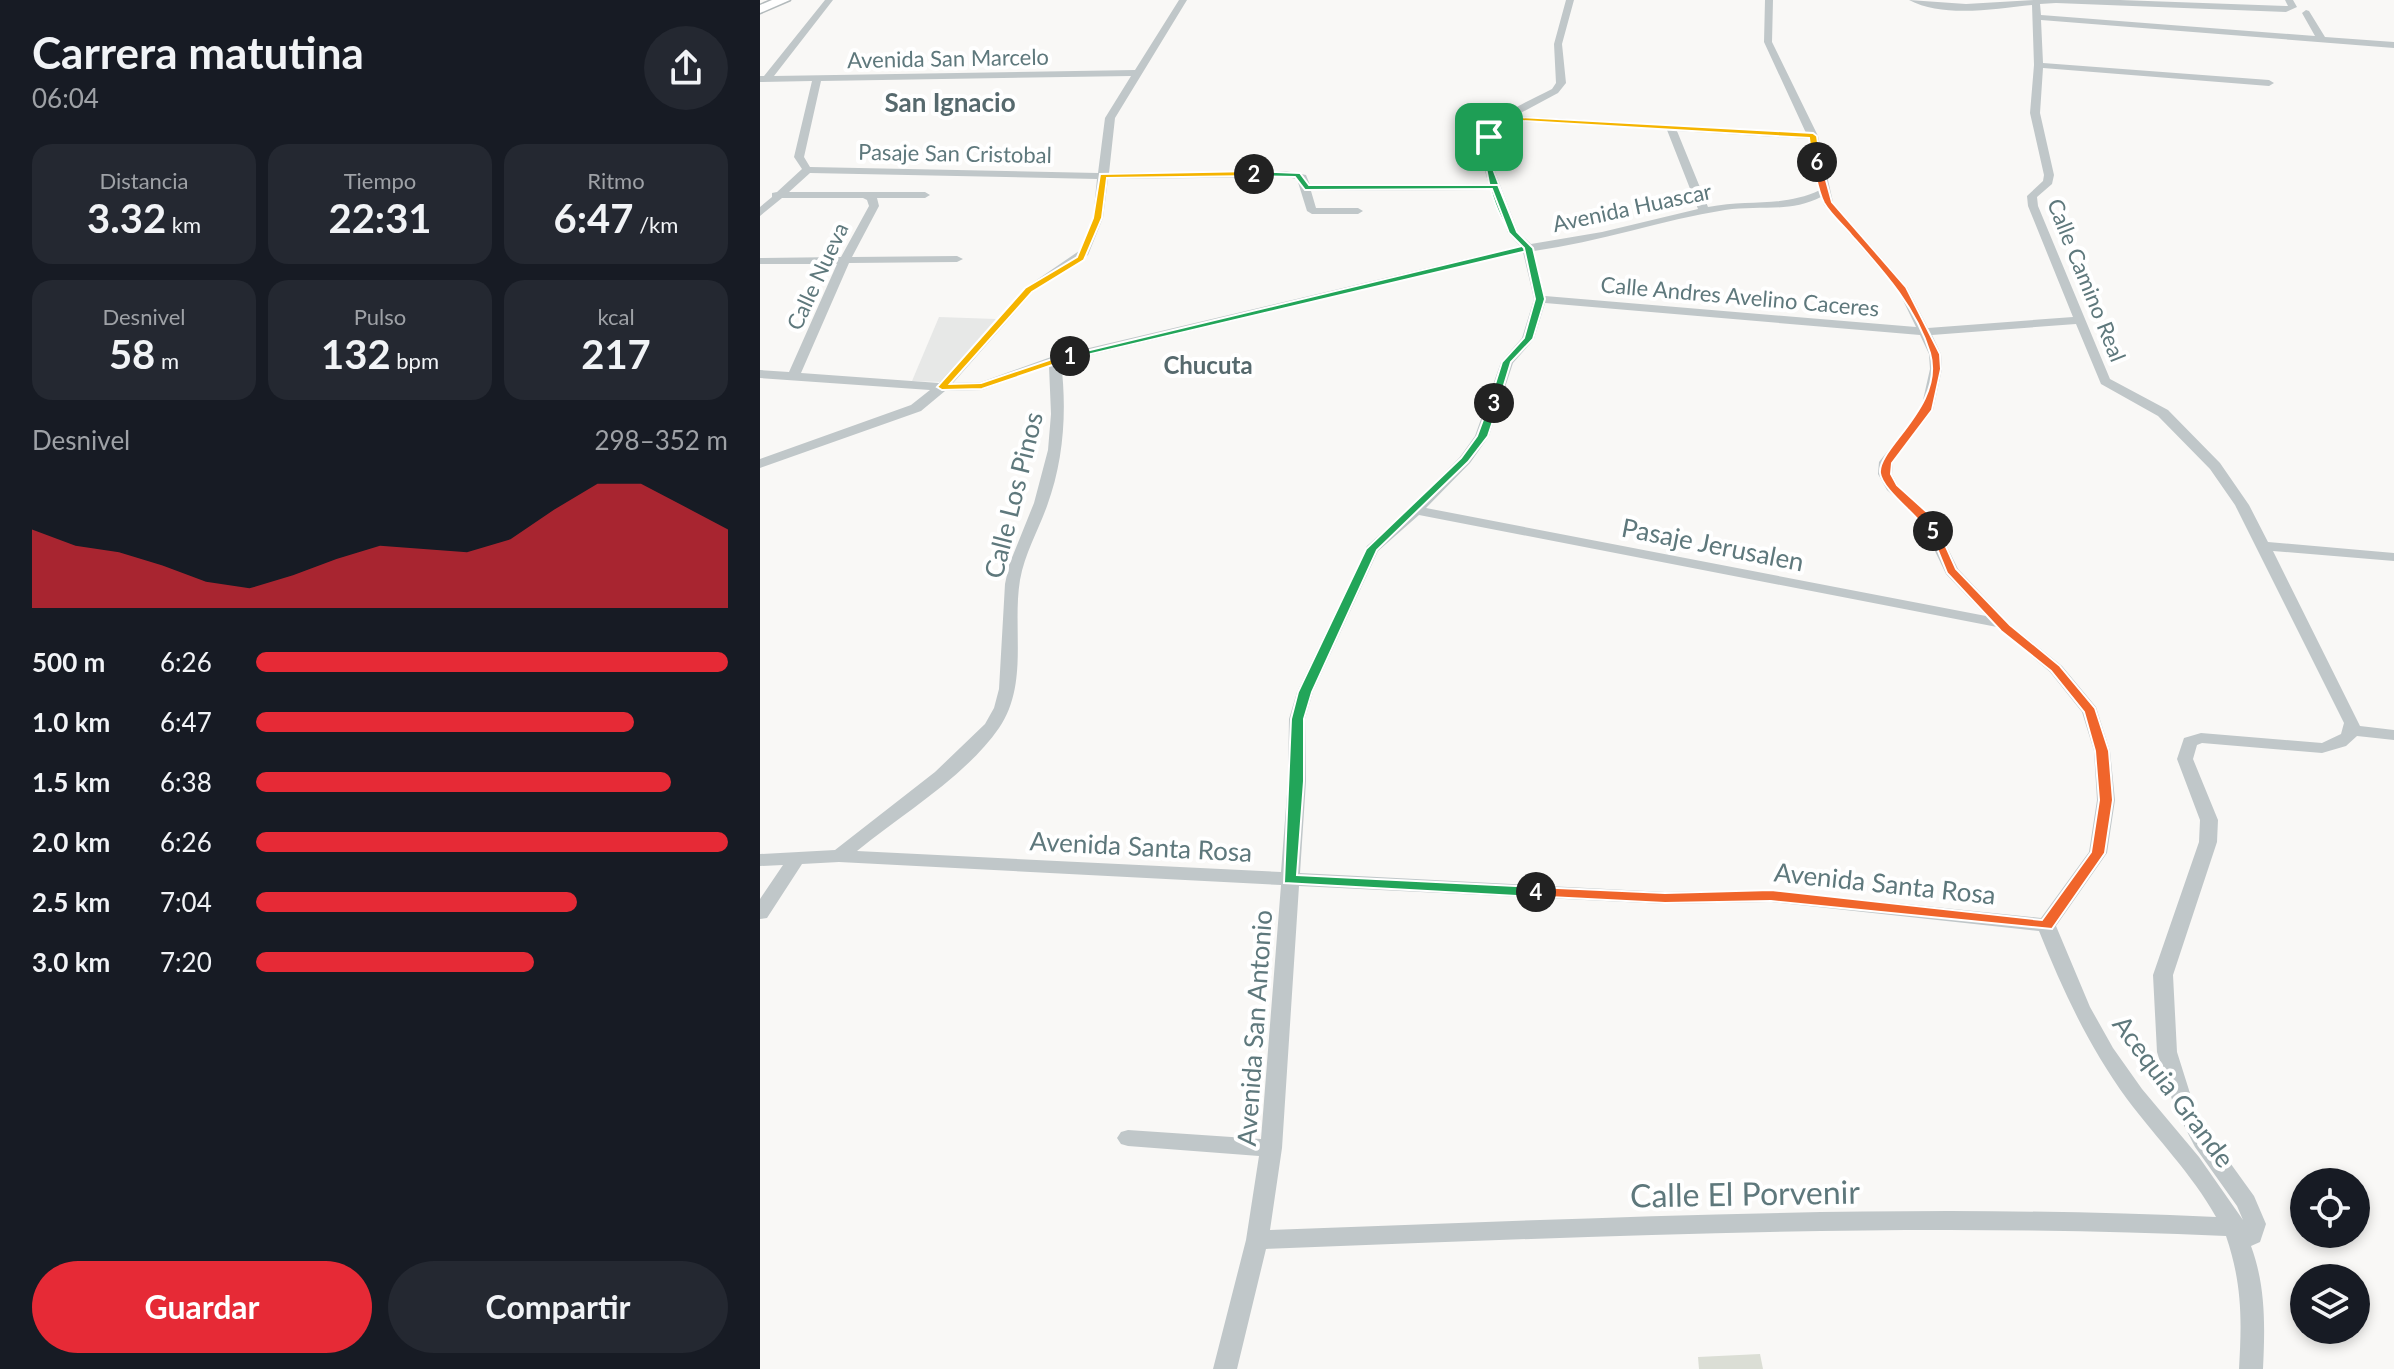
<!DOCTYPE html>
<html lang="es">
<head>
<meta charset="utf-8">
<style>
	:root { --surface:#171b24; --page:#242831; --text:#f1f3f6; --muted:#9ea1a6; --accent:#e62a36 }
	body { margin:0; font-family:Lato,sans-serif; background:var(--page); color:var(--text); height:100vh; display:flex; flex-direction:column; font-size:30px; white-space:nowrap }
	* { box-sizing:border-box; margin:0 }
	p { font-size:26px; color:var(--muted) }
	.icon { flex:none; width:44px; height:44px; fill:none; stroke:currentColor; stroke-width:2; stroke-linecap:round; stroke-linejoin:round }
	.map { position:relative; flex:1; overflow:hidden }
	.sheet { display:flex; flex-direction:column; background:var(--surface); width:760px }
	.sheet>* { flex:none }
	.controls { position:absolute; left:1530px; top:1168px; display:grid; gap:16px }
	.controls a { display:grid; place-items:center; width:80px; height:80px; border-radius:50%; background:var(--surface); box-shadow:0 4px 12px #0003; font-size:40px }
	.pin { position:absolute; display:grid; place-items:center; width:68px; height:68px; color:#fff; margin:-34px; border-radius:16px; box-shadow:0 4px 12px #0006 }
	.km { position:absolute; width:40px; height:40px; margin:-20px; border-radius:50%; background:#222; color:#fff; font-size:22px; line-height:40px; text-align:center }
	.round { display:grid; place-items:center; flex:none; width:84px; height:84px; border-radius:42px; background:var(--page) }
	.overview { display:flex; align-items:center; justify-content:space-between; height:136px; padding:0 32px }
	h1 { font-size:44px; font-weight:700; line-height:60px }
	.stats { display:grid; grid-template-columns:repeat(3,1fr); gap:12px; height:136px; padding:8px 32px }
	.stats div { display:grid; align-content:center; border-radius:20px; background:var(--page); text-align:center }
	.stats b { font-size:40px; font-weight:700 }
	.stats small { font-size:22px; font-weight:400 }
	.stats p { font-size:22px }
	.chart { height:224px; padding:16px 32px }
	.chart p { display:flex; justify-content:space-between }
	.chart svg { width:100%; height:144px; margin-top:8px; fill:var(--accent); opacity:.7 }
	.cta { display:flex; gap:16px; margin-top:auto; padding:16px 32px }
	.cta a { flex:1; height:92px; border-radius:48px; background:var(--accent); color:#fff; font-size:32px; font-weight:700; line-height:92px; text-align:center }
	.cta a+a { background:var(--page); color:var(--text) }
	ul { padding:0 32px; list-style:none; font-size:26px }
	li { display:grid; grid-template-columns:128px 96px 1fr; align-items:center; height:60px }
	li i { height:20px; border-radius:10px; background:var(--accent) }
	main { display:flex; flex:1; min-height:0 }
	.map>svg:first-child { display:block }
	.built { fill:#e7e8e7 }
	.green { fill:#dbded5 }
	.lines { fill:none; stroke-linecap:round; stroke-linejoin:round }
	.highway-casing { stroke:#b3babc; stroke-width:3 }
	.minor { fill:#c0c7c9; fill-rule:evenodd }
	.highway { fill:#fff; fill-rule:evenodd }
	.split-1 { fill:#22a559; stroke:#fff; stroke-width:2 }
	.split-2 { fill:#f5b400; stroke:#fff; stroke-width:2 }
	.split-3 { fill:#22a559; stroke:#fff; stroke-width:2 }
	.split-4 { fill:#22a559; stroke:#fff; stroke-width:2 }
	.split-5 { fill:#f0652b; stroke:#fff; stroke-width:2 }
	.split-6 { fill:#f0652b; stroke:#fff; stroke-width:2 }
	.split-7 { fill:#f5b400; stroke:#fff; stroke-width:2 }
	.labels { text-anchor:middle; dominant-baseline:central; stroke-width:8; stroke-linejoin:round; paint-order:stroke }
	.far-street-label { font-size:22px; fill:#5e787c; stroke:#fff }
	.far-neighbourhood-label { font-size:24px; font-weight:bold; fill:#56696d; stroke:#fff }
	.far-quarter-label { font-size:26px; font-weight:bold; fill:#56696d; stroke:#fff }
	.street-label { font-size:26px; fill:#5e787c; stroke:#fff }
	.near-street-label { font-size:32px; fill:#5e787c; stroke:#fff }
</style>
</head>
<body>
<main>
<section class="sheet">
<div class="overview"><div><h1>Carrera matutina</h1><p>06:04</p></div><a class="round"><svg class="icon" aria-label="share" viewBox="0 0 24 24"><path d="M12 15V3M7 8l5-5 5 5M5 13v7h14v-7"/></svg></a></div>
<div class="stats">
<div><p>Distancia</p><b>3.32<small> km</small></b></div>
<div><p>Tiempo</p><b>22:31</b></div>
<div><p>Ritmo</p><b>6:47<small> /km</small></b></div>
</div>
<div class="stats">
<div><p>Desnivel</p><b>58<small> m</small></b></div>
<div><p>Pulso</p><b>132<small> bpm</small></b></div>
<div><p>kcal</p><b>217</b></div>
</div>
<div class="chart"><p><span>Desnivel</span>298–352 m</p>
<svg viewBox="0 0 160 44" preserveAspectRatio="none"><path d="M0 44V20L10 25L20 27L30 31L40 36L50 38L60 34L70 29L80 25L90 26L100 27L110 23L120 14L130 6L140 6L150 13L160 20V44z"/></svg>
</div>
<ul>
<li><b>500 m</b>6:26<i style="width:100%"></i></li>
<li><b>1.0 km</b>6:47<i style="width:80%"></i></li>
<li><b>1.5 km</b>6:38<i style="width:88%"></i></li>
<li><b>2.0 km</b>6:26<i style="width:100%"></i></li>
<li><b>2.5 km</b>7:04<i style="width:68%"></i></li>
<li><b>3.0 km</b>7:20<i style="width:59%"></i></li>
</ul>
<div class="cta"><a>Guardar</a><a>Compartir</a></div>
</section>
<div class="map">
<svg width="1634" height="1369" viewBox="0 0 1634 1369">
	<rect width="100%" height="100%" fill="#f9f8f6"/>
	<path class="built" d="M179,317L236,319L182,382L152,381Z"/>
	<path class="green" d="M1000,1354L1003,1369H939L938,1357Z"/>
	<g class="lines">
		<g class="highway-casing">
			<path id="highway" d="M12,0H30L0,13V5Z"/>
		</g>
		<path class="minor" d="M65,0H73L14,76L375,70L419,0H427L355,118L349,173L526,171L546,175L550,185L729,184C708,124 747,112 792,89L796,83L794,44L806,0H814L802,44L806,83L798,93L755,116L1046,133L1004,42L1005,0H1013L1012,42L1058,136L1073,202L1147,287L1168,328L1313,317L1268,206L1267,196L1283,181L1284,175L1270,113L1274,65L1272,5C1234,9 1183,18 1149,0L1206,4L1274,0H1360L1526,6H1528L1525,0H1533L1537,7L1526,12L1296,3L1280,4L1281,15L1555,36L1542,13L1546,10L1549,11L1565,37L1634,42V48L1281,20L1283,63L1509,80L1514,83L1509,86L1283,68L1280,113L1294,175L1292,184L1277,197L1278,206L1350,379L1408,410L1460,463L1489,505L1508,542L1634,553V561L1513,551L1600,726L1634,730V740L1597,736L1586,746L1562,753L1442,743L1437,745L1433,759L1458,820L1457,842L1413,975L1417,1052L1434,1106L1450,1135L1494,1196L1506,1224L1500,1242L1491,1246C1506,1287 1505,1326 1503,1369H1479C1482,1319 1482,1283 1466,1236C1145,1221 826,1237 506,1249L477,1369H453L486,1240L499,1156L368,1146L361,1144L357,1138L361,1132L368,1130L501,1139L521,885L79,862L42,864L7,918L0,919V899L23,865L0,866V854L75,850L175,772L225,724L234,708L239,689L245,584L249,565L274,503L288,450L291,414L289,366L222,390L185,391L161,411L0,468V459L151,405L170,390L0,378V370L29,372L77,264H0V258L81,257L109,206L107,200L103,198H22L0,216V207L12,197V193L17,192L42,169L34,157L52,81L0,82V76H4ZM371,76L345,118L338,173L50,167L44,157L61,81ZM746,121L907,130L938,209L842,232L771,244L758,232L733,166L734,137ZM917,131L1049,139L1060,190C1022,208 988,199 948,207ZM50,173L337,179L333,218L319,251L265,288L179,383L41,373L89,263L197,262L203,259L197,256L92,257L119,206L117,198H165L170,195L165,192H29ZM526,177L537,179L547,211L552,214H598L603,211L598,208H556L551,191L732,190L748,233L760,246L291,357L221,382L193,383L273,292L328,255L343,218L348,179ZM1061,197L1064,205L1138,290L1156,327L785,296L774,251C839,242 902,220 965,210C999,205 1030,213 1061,197ZM763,252L774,299L762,338L741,362L715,436L700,457L651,507L607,546L537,692L529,719L528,781L521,872L97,851C142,814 205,777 239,728C269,684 252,629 260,580C265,553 278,531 287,506C304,460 307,410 301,362ZM785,303L1160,335L1169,354L1170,369L1161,409L1119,462L1118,474L1127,490L1159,518L1186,574L1226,616L666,508L710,463L729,436L753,363L774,339ZM1316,324L1341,384L1398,416L1450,469L1475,505L1584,723L1581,734L1562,743L1441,733L1424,738L1417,759L1440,820L1439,842L1393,975L1397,1052L1414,1106L1435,1147L1477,1206L1483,1220L1439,1157L1382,1089L1353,1048L1330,1007L1296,926L1347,853L1355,800L1350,751L1336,707L1302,666L1251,625L1198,569L1172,516L1138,485L1132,474L1133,462L1173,410L1182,369L1181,354L1172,335ZM659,515L1237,627L1290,672L1322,712L1334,751L1337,800L1329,852L1281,918L1011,890L905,892L540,873L546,781L545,719L553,692L618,551ZM539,886L905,904L1011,902L1279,931C1303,991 1329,1047 1367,1099C1397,1139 1432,1174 1456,1217C1140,1202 825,1219 510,1230L522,1148Z"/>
		<use href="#highway" class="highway"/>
	</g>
	<path class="split-1" d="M729,134L733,137L732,166L757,232L771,250L310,359L305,356L762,246C734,220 723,173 725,137Z"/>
	<path class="split-2" d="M494,171L497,176L347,178L342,218L324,260L272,292L190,384L221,383L310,353L313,358L222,389L182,390L177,387L265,288L317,257L333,218L340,174Z"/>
	<path class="split-3" d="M494,171L540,173L549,185H738L757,232L773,248L785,299L773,339L751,362L738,405L729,403L742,362L764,338L775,299L764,248L749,233L732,189L545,190L535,177L491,176Z"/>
	<path class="split-4" d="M730,401L739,403L728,436L708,462L617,550L552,692L544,719V781L537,875L776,887L783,892L776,897L524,883L531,719L538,692L606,549L701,458L717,436Z"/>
	<path class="split-5" d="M1169,529L1179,531L1196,569L1250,625L1300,666L1335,708L1349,751L1353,800L1345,853L1292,929L1011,901L905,903L770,896L768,892L776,887L905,893L1011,890L1282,920L1331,852L1339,800L1335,751L1324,712L1291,671L1241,631L1187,573Z"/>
	<path class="split-6" d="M1057,160L1061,162L1072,202L1146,287L1180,354L1181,369L1172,410L1132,463L1131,474L1137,485L1169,514L1177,533H1169C1158,515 1122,490 1120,473C1117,448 1185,406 1170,353C1156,307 1123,271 1092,236C1084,226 1071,215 1064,203C1058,192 1056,175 1052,162Z"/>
	<path class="split-7" d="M740,116L1053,133L1057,136L1061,162H1052L1049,138L745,120L732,138H727Z"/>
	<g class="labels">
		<g class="far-street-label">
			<text transform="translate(188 58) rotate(-1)">Avenida San Marcelo</text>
			<text transform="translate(195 153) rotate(1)">Pasaje San Cristobal</text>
			<text transform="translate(872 207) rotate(-12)">Avenida Huascar</text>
			<text transform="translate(57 276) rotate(-65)">Calle Nueva</text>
			<text transform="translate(1327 280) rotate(68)">Calle Camino Real</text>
			<text transform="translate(980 296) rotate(5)">Calle Andres Avelino Caceres</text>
		</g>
		<g class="far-neighbourhood-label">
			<text x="448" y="364">Chucuta</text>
		</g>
		<g class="far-quarter-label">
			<text x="190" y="102">San Ignacio</text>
		</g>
		<g class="street-label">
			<text transform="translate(253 495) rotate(-76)">Calle Los Pinos</text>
			<text transform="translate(953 544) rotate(11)">Pasaje Jerusalen</text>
			<text transform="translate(381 846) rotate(3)">Avenida Santa Rosa</text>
			<text transform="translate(1125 883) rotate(6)">Avenida Santa Rosa</text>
			<text transform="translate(494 1028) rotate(-86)">Avenida San Antonio</text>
			<text transform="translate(1414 1091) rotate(53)">Acequia Grande</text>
		</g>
		<g class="near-street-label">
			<text transform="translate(985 1193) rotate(-1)">Calle El Porvenir</text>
		</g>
	</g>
</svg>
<div class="controls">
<a><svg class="icon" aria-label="locate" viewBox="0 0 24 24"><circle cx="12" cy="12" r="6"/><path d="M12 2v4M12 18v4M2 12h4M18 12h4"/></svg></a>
<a><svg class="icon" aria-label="layers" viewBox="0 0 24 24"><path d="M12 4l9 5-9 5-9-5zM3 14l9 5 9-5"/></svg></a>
</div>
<div class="pin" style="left:729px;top:137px;background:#1e9e55"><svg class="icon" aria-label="arrive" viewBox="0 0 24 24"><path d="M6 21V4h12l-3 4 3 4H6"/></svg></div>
<b class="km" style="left:310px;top:356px">1</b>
<b class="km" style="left:494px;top:174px">2</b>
<b class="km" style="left:734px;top:403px">3</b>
<b class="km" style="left:776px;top:892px">4</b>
<b class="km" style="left:1173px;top:531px">5</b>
<b class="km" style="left:1057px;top:162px">6</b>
</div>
</main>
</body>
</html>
